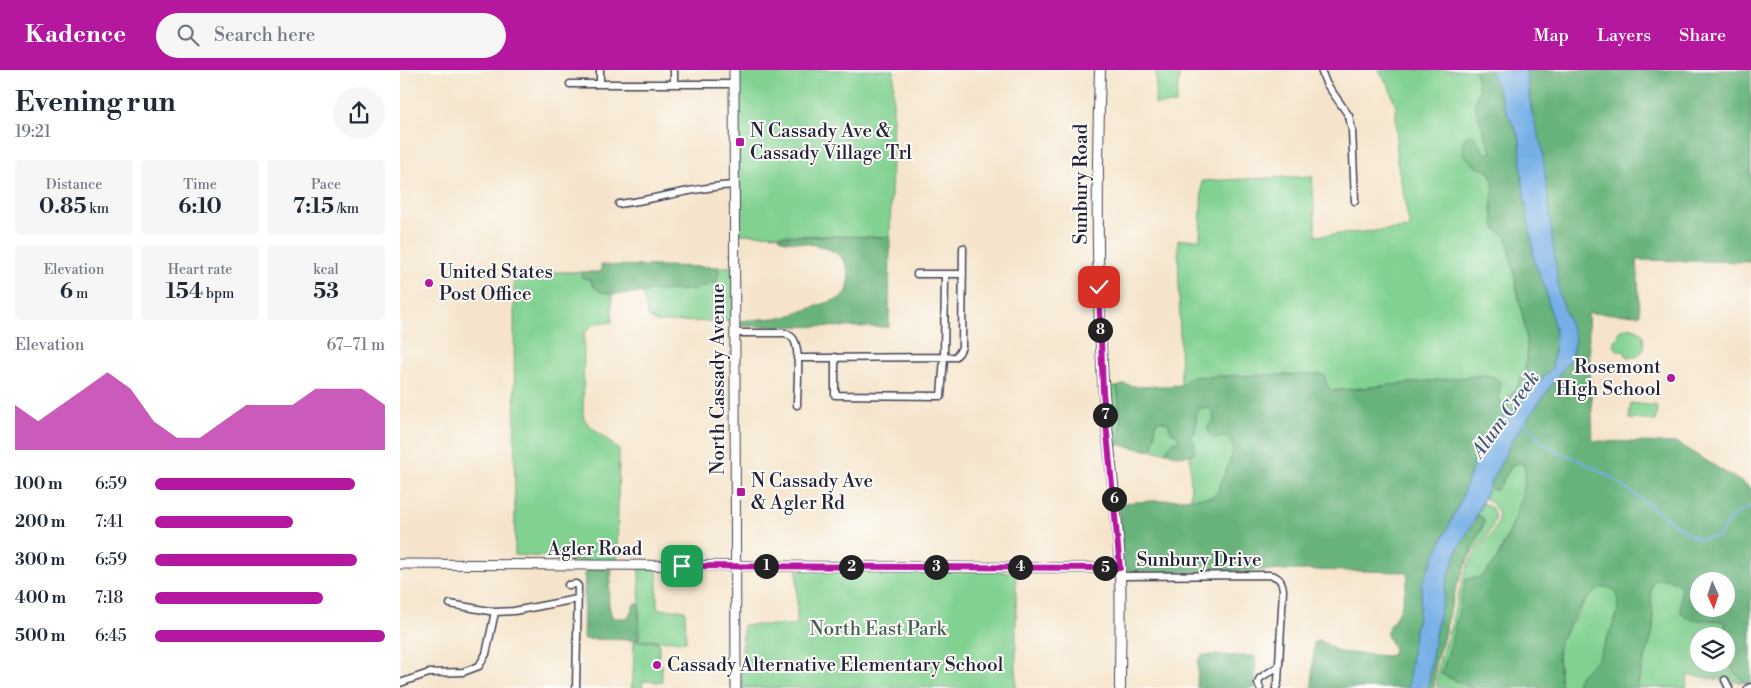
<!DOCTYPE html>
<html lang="en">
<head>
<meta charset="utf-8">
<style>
	:root { --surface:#fff; --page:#f6f6f7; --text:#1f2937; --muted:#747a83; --accent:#b5179e }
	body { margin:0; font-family:"Libre Bodoni",serif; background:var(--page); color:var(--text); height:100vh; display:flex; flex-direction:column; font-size:19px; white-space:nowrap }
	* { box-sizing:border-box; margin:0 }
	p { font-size:16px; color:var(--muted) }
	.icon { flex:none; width:28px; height:28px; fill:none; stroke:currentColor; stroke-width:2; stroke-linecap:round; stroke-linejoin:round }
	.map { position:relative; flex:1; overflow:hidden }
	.side { display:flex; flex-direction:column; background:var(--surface); width:400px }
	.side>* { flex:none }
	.needle { width:32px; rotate:177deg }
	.fabs { position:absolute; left:1290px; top:502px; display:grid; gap:10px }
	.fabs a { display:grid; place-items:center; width:45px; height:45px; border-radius:50%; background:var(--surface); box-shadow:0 5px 20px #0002; font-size:25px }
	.pin { position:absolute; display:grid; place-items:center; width:42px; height:42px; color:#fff; margin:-21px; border-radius:10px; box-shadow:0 2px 8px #0006 }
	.km { position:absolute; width:25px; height:25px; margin:-12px; border-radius:50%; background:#222; color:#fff; font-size:14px; line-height:25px; text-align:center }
	.round { display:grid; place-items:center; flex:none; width:52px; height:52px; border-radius:26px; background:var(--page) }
	.summary { display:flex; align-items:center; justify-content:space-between; height:85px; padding:0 15px }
	h1 { font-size:28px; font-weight:700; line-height:38px }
	.stats { display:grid; grid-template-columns:repeat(3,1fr); gap:8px; height:85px; padding:5px 15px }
	.stats div { display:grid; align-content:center; border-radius:5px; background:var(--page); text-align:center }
	.stats b { font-size:21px; font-weight:700 }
	.stats small { font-size:14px; font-weight:400 }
	.stats p { font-size:14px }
	.chart { height:140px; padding:10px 15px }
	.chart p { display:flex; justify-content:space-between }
	.chart svg { width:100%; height:90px; margin-top:5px; fill:var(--accent); opacity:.7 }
	ul { padding:0 15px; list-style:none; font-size:16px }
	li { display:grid; grid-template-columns:80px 60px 1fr; align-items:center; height:38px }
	li i { height:12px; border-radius:6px; background:var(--accent) }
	header { display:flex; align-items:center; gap:30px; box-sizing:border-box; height:70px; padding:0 25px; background:var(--accent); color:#fff }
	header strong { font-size:24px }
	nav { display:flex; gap:28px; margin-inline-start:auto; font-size:18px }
	.search { width:350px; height:45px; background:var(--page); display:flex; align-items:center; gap:12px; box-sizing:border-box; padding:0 18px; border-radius:28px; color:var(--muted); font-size:19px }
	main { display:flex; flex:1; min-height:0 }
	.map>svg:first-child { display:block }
	.green { fill:#81d191; stroke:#527a66; fill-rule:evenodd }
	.forest { fill:#68b37b; stroke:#456a5b; fill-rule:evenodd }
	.water { fill:#76afe6; stroke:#4c6890 }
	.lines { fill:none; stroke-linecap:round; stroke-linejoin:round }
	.stream { stroke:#76afe6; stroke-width:2 }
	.street-casing { stroke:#423f51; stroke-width:9 }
	.secondary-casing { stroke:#423f51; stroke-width:11 }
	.primary-casing { stroke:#423f51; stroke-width:12 }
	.street { stroke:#fff; stroke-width:6 }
	.secondary { stroke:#fff; stroke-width:9 }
	.primary { stroke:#fff; stroke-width:10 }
	.route-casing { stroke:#fff; stroke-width:10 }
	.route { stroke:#b5179e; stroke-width:6 }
	.poi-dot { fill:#b5179e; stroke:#fdfcf7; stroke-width:2 }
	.labels { text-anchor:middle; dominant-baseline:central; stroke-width:4; stroke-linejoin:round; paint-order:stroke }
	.poi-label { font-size:19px; fill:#22223b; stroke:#fdfcf7; text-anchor:start }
	.street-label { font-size:19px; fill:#22223b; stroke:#fdfcf7 }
	.park-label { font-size:19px; fill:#435f59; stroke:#fdfcf7 }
	.water-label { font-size:20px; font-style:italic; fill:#445a7f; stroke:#fdfcf7 }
</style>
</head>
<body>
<header>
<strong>Kadence</strong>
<div class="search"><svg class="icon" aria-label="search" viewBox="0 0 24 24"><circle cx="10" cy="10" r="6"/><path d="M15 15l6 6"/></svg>Search here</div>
<nav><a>Map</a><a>Layers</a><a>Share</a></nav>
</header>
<main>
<section class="side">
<div class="summary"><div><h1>Evening run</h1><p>19:21</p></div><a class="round"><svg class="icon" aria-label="share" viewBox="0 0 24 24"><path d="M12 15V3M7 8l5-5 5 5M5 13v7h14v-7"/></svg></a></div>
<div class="stats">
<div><p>Distance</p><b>0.85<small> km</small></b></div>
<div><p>Time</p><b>6:10</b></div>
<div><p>Pace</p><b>7:15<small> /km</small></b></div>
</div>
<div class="stats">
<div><p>Elevation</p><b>6<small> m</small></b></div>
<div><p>Heart rate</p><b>154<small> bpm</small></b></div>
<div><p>kcal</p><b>53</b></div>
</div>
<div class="chart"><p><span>Elevation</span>67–71 m</p>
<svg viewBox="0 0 160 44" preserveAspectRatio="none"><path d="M0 44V22L10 30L20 22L30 14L40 6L50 14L60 30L70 38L80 38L90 30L100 22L110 22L120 22L130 14L140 14L150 14L160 22V44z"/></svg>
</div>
<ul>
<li><b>100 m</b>6:59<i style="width:87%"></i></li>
<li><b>200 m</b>7:41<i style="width:60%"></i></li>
<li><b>300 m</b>6:59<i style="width:88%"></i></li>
<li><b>400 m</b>7:18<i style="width:73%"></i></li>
<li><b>500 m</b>6:45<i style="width:100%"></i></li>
</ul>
</section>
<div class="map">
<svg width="1351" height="618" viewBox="0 0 1351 618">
	<rect width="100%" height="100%" fill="#fdfcf7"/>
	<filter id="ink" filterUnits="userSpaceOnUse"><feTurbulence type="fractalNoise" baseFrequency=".02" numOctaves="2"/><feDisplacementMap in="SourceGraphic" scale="10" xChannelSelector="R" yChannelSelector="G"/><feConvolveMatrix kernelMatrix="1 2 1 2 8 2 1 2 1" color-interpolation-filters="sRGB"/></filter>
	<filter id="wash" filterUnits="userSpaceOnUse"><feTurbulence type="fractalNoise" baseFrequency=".0096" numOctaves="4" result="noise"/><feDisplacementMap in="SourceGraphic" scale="20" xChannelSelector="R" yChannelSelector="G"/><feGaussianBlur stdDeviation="1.12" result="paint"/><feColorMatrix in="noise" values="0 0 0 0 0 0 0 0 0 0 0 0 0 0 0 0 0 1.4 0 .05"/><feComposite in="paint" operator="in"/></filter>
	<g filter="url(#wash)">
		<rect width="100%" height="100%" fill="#f5e4cb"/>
		<path class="green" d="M337,0H494L490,167L338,164Z
			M756,0H780L776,34H755Z
			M978,0H1075L1079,20L1075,34L1078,46L1091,81L1090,83L1086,84L1074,66L1093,111L1094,123L1091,136L1097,161L1106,165C1111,186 1115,207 1119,229C1128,269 1137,300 1104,332H1101L1099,329L1100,312L1087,305L933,321L929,319L924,306L920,304L789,307L781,315L778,170L800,169L802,111L912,106L916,166L1010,158L997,91L996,37L989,16Z
			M317,197H332L333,251L256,252L248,246L244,226L242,223L250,221L293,220L317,212L319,200Z
			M114,202H183L181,206C190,209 189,210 195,217C199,222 206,223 212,224V252L195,253L184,264L183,346L186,352L219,380L217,492L161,491L148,487L115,485Z
			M1229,257L1238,260L1243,265L1244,276L1243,281L1238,284L1237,287H1227L1225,282L1217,280L1214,276V270L1219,265V261Z
			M707,317H717L721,352L719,373L720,375H712Z
			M1231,333L1257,336L1256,351L1229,349Z
			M800,338H808L813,343L814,349L808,357L814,368L825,367L832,370L833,382L817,424L811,427L791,429L790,386L795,382L790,367L795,363L797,342Z
			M760,350L768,353L780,369L767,379V382L746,380L752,379C756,372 754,360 756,352Z
			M1119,393H1123L1125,398V411L1118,441L1097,489L1081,508L1050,578L1041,604L1073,618H1037C1037,612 1037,605 1038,599C1040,585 1046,572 1050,559C1056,535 1060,512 1071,489C1078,475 1096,466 1098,449C1099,438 1092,433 1084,428L1089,416L1092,420H1097L1113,394Z
			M1082,433L1092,438C1102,456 1078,475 1068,488L1084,454L1082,447L1077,445Z
			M239,498H257V539L285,540L286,571L238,570L240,565Z
			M397,500L616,502V618H341L343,555H397Z
			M1261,508L1276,511L1282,517L1281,542L1290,549L1320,550L1325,552L1333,601L1346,613L1288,605L1286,618H1237C1241,597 1250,578 1253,558C1255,542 1247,526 1253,511ZM1299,566H1326V594H1299Z
			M1208,517L1216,521L1218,526V541L1214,552L1198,588L1178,608L1175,618H1161L1158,583L1161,569L1189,526L1200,518Z
			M234,571L259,572V594H262V612L243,611L242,618H231L233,611Z"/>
		<path class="forest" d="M1075,0H1090L1104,36L1120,69L1122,109L1135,194L1145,218L1155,260L1154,284L1152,298L1115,338L1100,349L1078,383L1060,432L1022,513L1020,538L1014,564L1008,618H912L914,573L916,571L923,572L939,582L987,586L992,585L994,579L987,565V561L1001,538L1008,507L1006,502L907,500L731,502L724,497L719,436L723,433L811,427L817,424L833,383L832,371L825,367L814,368L809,363L808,357L814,349L813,343L808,338H800L797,342L795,363L790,367L794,372L795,382C786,388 777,386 767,382V379L772,373L780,369L776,364L771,362L768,353L761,350L756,352L754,376L752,379L746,380L720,375L719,373L721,352L717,317L724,314L739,317L781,315L789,307L920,304L924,306L929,319L933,321L1087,305L1096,308L1100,312L1099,329L1101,332H1104C1137,300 1128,269 1119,229C1115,208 1111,186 1106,165L1095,159C1094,152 1092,145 1092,138C1091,123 1097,119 1090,102L1075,96L1061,82L1064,68L1067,65L1074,66L1086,84L1091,83V81L1078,46L1075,34L1079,20Z
			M1126,0H1351V192L1237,190L1240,245L1188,243L1193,371L1277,373L1351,418V613H1346L1333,601L1328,592L1325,552C1314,548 1284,554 1281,541C1280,534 1281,525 1281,517C1273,509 1264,507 1253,511C1247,526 1255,542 1253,558C1250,578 1241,597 1237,618H1175L1178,608L1198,588L1214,552L1218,542V526L1216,521C1210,518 1207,516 1201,518C1186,524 1158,567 1158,582C1157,594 1161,606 1161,618H1073L1041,604L1050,578L1066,509L1081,507C1086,502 1092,496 1096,490C1107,474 1132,411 1123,393L1113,394L1097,420H1092L1089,416L1113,369L1171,288L1175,269L1159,224ZM1299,511H1326V539H1299Z
			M378,166L490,167L489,257L339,256V251L385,247L438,229C446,225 449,219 449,210C449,173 410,175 382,170Z
			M201,195L317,197L319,200L317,212L293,220L250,221L242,223L212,224L202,222L195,218L190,209L183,208L181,206L183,202H201Z
			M1077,445L1084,449V452L1056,518L1043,570L1036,590L1034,618H1028L1035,565L1047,510L1058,479Z
			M185,499H212C210,515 205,533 213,548H228L234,534H239L238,570L183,569Z
			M802,585L854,586L856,588L855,618H797L798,590Z"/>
		<path class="water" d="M1090,0H1126L1131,39L1142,78L1159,224L1175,268L1171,288L1113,369L1089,416L1074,451L1058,479L1047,510L1035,565L1028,618H1008L1014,564L1020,538L1022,513L1060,432L1078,383L1100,349L1115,338L1152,298L1154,284L1155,260L1145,218L1135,194L1122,109L1120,69L1104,36Z"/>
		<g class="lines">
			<path class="stream" d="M1125,353L1138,368L1152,380L1181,391L1212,408L1286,462L1299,469L1318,467C1326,454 1334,440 1351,438"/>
		</g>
	</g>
	<g filter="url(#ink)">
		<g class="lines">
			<g class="street-casing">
				<path id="street" d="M921,0L926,13L949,46L952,60L955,131
					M170,14H334
					M200,14V0
					M274,14V0
					M219,134C258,129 295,117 334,115
					M517,204H563
					M334,263H385C388,265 392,266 394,270C401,282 397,320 397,335
					M435,287V325L541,326L544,288L545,204
					M397,288L555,287L559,283L562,277L563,178
					M720,506L869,505C878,506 882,510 883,520L878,612L876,618
					M168,515L176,514L178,516L176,618
					M50,534L95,542L114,541L177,529
					M1325,610L1329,618
					M0,613L29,603L63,602L79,596L86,584L95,542
					M860,618L858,613L860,608L879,596
					M1348,618L1351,617"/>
			</g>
			<g class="secondary-casing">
				<path id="secondary" d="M334,0L336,618
					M0,494L720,498"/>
			</g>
			<g class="primary-casing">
				<path id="primary" d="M700,0C697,98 696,196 702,294C705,357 715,419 719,482C722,527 720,573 720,618"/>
			</g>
			<use href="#street" class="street"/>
			<use href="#secondary" class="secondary"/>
			<use href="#primary" class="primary"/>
		</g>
	</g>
	<g class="lines" filter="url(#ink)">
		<g class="route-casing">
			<path id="route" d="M282,496L720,498L703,322L699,217"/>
		</g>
		<use href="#route" class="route"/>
	</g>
	<g class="poi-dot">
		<rect x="335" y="67" width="10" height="10" rx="2.5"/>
		<circle cx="29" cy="213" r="5"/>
		<circle cx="1271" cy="308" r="5"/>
		<rect x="336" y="417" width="10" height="10" rx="2.5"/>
		<circle cx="257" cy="595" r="5"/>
	</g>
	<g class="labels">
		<g class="poi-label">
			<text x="350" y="61">N Cassady Ave &amp;<tspan x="350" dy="22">Cassady Village Trl</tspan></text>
			<text x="39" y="202">United States<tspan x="39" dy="22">Post Office</tspan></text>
			<text x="1261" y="297" text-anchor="end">Rosemont<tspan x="1261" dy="22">High School</tspan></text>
			<text x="351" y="411">N Cassady Ave<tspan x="351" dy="22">&amp; Agler Rd</tspan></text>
			<text x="267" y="595">Cassady Alternative Elementary School</text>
		</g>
		<g class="street-label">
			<text transform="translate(681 114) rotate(-90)">Sunbury Road</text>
			<text transform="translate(318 309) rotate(-90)">North Cassady Avenue</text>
			<text x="195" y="479">Agler Road</text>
			<text x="799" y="490">Sunbury Drive</text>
		</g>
		<g class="park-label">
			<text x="478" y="559">North East Park</text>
		</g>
		<g class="water-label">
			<text transform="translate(1106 345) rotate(-54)">Alum Creek</text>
		</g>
	</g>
</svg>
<div class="fabs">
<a><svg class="needle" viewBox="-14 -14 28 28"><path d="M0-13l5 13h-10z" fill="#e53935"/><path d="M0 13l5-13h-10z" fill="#747a83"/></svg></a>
<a><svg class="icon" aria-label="layers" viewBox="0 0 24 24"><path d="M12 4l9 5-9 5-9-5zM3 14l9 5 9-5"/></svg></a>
</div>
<div class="pin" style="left:282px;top:496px;background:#1e9e55"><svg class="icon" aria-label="arrive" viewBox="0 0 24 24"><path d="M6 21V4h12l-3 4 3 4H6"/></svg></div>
<div class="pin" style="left:699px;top:217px;background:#d93025"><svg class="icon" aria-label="check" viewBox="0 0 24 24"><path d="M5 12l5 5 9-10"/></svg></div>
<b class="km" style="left:366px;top:496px">1</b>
<b class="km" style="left:451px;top:497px">2</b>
<b class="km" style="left:536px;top:497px">3</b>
<b class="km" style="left:620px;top:497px">4</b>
<b class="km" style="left:705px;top:498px">5</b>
<b class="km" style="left:714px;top:429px">6</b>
<b class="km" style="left:705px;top:345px">7</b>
<b class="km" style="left:700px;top:260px">8</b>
</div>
</main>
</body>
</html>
